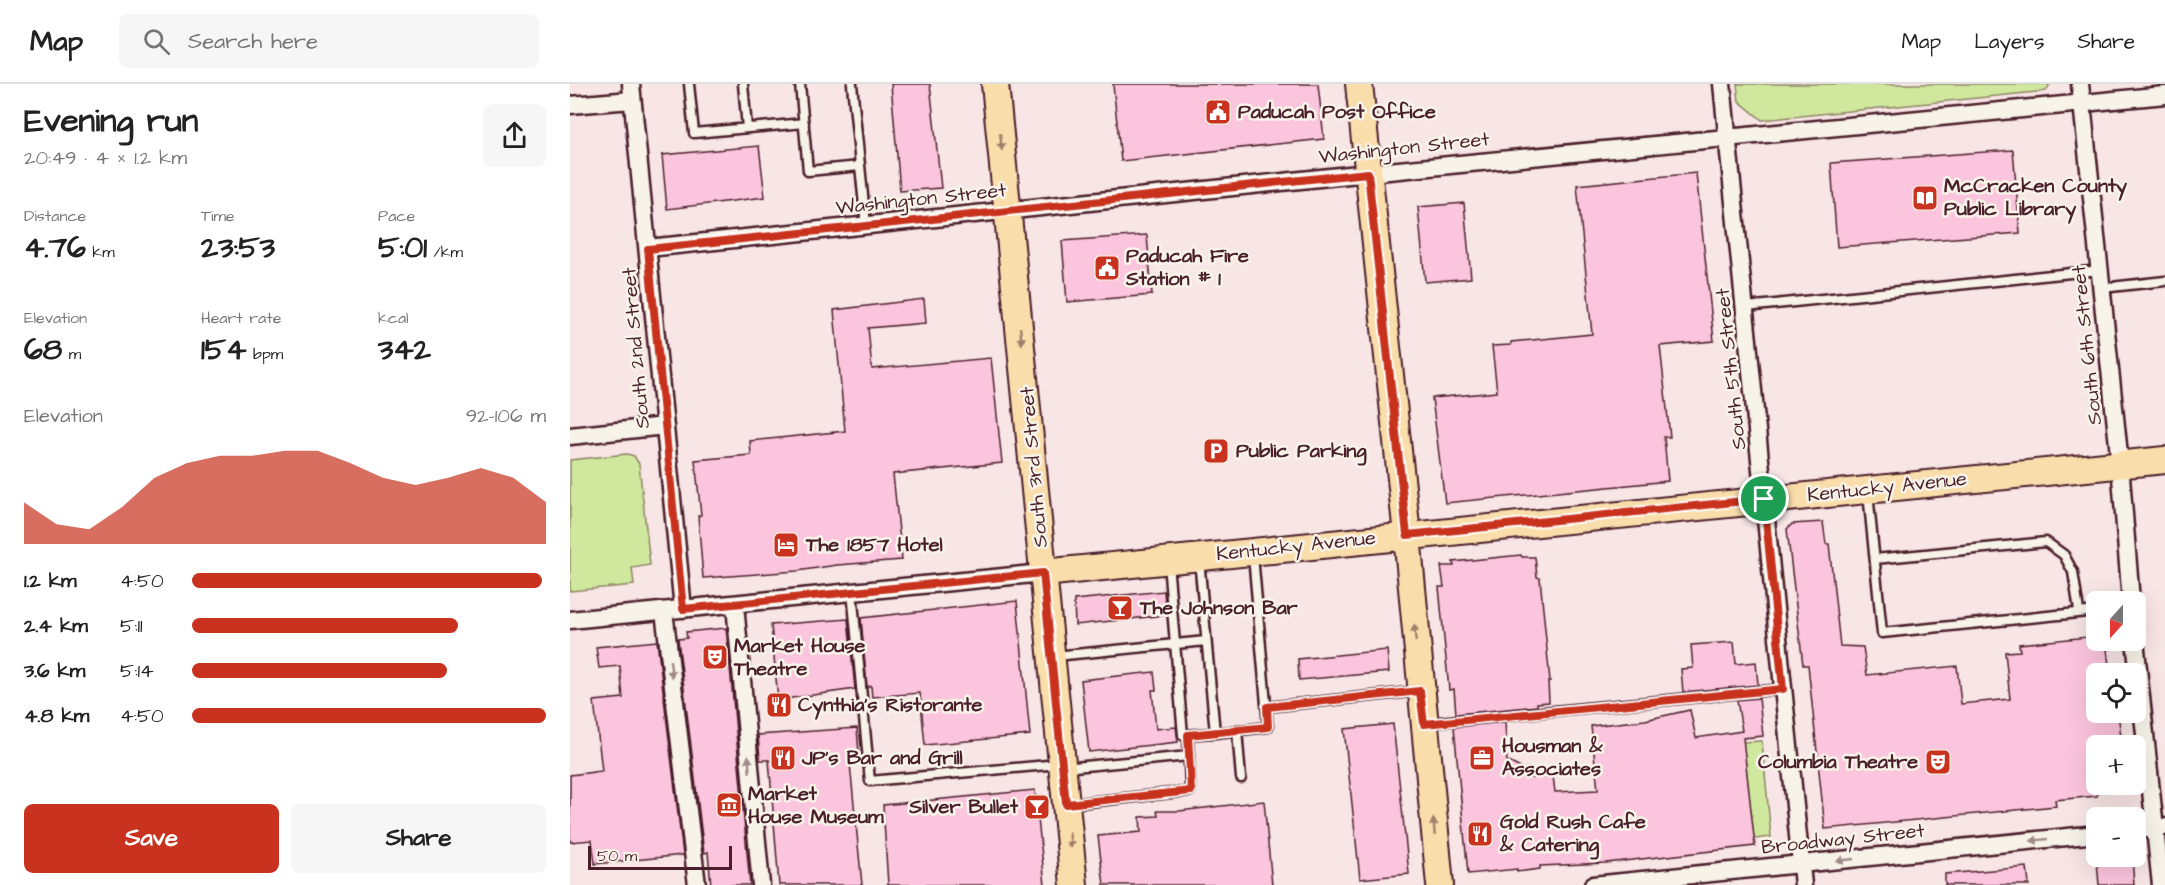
<!DOCTYPE html>
<html lang="en">
<head>
<meta charset="utf-8">
<style>
	:root { --surface:#fff; --page:#f6f6f6; --text:#222; --muted:#767676; --line:#e0e0e0; --accent:#c8321e }
	body { margin:0; font-family:"Architects Daughter",sans-serif; background:var(--page); color:var(--text); height:100vh; display:flex; flex-direction:column; font-size:22px; white-space:nowrap }
	* { box-sizing:border-box; margin:0 }
	p { font-size:20px; color:var(--muted) }
	.icon { flex:none; width:33px; height:33px; fill:none; stroke:currentColor; stroke-width:2; stroke-linecap:round; stroke-linejoin:round }
	.map { position:relative; flex:1; overflow:hidden }
	.drawer { display:flex; flex-direction:column; background:var(--surface); width:570px }
	.drawer>* { flex:none }
	.needle { width:39px; rotate:201deg }
	.tools { position:absolute; left:1516px; top:507px; display:grid; gap:12px }
	.tools a { display:grid; place-items:center; width:60px; height:60px; border-radius:9px; background:var(--surface); box-shadow:0 6px 24px #0002; font-size:30px }
	.scale { position:absolute; left:18px; bottom:15px; width:144px; box-sizing:border-box; padding-left:6px; border:3px solid #4a1f2b; border-top:0; font-size:16px; line-height:21px; white-space:nowrap; color:#4a1f2b; -webkit-text-stroke:4px #f7f3e8; paint-order:stroke }
	.pin { position:absolute; display:grid; place-items:center; width:51px; height:51px; color:#fff; margin:-26px; border:3px solid #fff; border-radius:50%; box-shadow:0 2px 6px #0007 }
	.round { display:grid; place-items:center; flex:none; width:63px; height:63px; border-radius:9px; background:var(--page) }
	.head { display:flex; align-items:center; justify-content:space-between; height:102px; padding:0 24px }
	h1 { font-size:33px; font-weight:800; line-height:45px }
	.figures { display:grid; grid-template-columns:repeat(3,1fr); gap:9px; height:102px; padding:6px 24px }
	.figures div { display:grid; align-content:center }
	.figures b { font-size:30px; font-weight:800 }
	.figures small { font-size:16px; font-weight:400 }
	.figures p { font-size:16px }
	.chart { height:168px; padding:12px 24px }
	.chart p { display:flex; justify-content:space-between }
	.chart svg { width:100%; height:108px; margin-top:6px; fill:var(--accent); opacity:.7 }
	.cta { display:flex; gap:12px; margin-top:auto; padding:12px 24px }
	.cta a { flex:1; height:69px; border-radius:9px; background:var(--accent); color:#fff; font-size:24px; font-weight:800; line-height:69px; text-align:center }
	.cta a+a { background:var(--page); color:var(--text) }
	ul { padding:0 24px; list-style:none; font-size:20px }
	li { display:grid; grid-template-columns:96px 72px 1fr; align-items:center; height:45px }
	li i { height:15px; border-radius:8px; background:var(--accent) }
	header { display:flex; align-items:center; gap:36px; box-sizing:border-box; height:84px; padding:0 30px; background:var(--surface); border-bottom:2px solid var(--line) }
	header strong { font-size:28px }
	nav { display:flex; gap:33px; margin-inline-start:auto; font-size:21px }
	.search { width:420px; height:54px; background:var(--page); display:flex; align-items:center; gap:15px; box-sizing:border-box; padding:0 21px; border-radius:9px; color:var(--muted); font-size:22px }
	main { display:flex; flex:1; min-height:0 }
	.map>svg:first-child { display:block }
	.green { fill:#d0e89d; stroke:#8d8464; stroke-width:1.5 }
	.building { fill:#fcc5de; stroke:#4a1f2b; stroke-width:1.5 }
	.lines { fill:none; stroke-linecap:round; stroke-linejoin:round }
	.lane-casing { stroke:#4a1f2b; stroke-width:13 }
	.street-casing { stroke:#4a1f2b; stroke-width:21 }
	.primary-casing { stroke:#4a1f2b; stroke-width:30 }
	.lane { stroke:#f7f3e8; stroke-width:8 }
	.street { stroke:#f7f3e8; stroke-width:16 }
	.primary { stroke:#f9deab; stroke-width:26 }
	.oneway { fill:#a27e6b }
	.oneway2 { fill:#a0898a }
	.route-casing { stroke:#fff; stroke-width:12 }
	.route { stroke:#c8321e; stroke-width:8 }
	.labels { text-anchor:middle; dominant-baseline:central; stroke-width:5; stroke-linejoin:round; paint-order:stroke }
	.poi-label { font-size:20px; font-weight:bold; fill:#4a1f2b; stroke:#f7f3e8; text-anchor:start }
	.street-label { font-size:20px; fill:#4a1f2b; stroke:#f7f3e8 }
</style>
</head>
<body>
<header>
<strong>Map</strong>
<div class="search"><svg class="icon" aria-label="search" viewBox="0 0 24 24"><circle cx="10" cy="10" r="6"/><path d="M15 15l6 6"/></svg>Search here</div>
<nav><a>Map</a><a>Layers</a><a>Share</a></nav>
</header>
<main>
<section class="drawer">
<div class="head"><div><h1>Evening run</h1><p>20:49 · 4 × 1.2 km</p></div><a class="round"><svg class="icon" aria-label="share" viewBox="0 0 24 24"><path d="M12 15V3M7 8l5-5 5 5M5 13v7h14v-7"/></svg></a></div>
<div class="figures">
<div><p>Distance</p><b>4.76<small> km</small></b></div>
<div><p>Time</p><b>23:53</b></div>
<div><p>Pace</p><b>5:01<small> /km</small></b></div>
</div>
<div class="figures">
<div><p>Elevation</p><b>68<small> m</small></b></div>
<div><p>Heart rate</p><b>154<small> bpm</small></b></div>
<div><p>kcal</p><b>342</b></div>
</div>
<div class="chart"><p><span>Elevation</span>92–106 m</p>
<svg viewBox="0 0 160 44" preserveAspectRatio="none"><path d="M0 44V27L10 36L20 38L30 29L40 17L50 11L60 8L70 8L80 6L90 6L100 11L110 17L120 20L130 17L140 13L150 17L160 27V44z"/></svg>
</div>
<ul>
<li><b>1.2 km</b>4:50<i style="width:99%"></i></li>
<li><b>2.4 km</b>5:11<i style="width:75%"></i></li>
<li><b>3.6 km</b>5:14<i style="width:72%"></i></li>
<li><b>4.8 km</b>4:50<i style="width:100%"></i></li>
</ul>
<div class="cta"><a>Save</a><a>Share</a></div>
</section>
<div class="map">
<svg width="1595" height="801" viewBox="0 0 1595 801">
	<rect width="100%" height="100%" fill="#f8e5e5"/>
	<filter id="ink" filterUnits="userSpaceOnUse"><feTurbulence type="fractalNoise" baseFrequency=".0167" numOctaves="2"/><feDisplacementMap in="SourceGraphic" scale="12" xChannelSelector="R" yChannelSelector="G"/><feConvolveMatrix kernelMatrix="1 2 1 2 8 2 1 2 1" color-interpolation-filters="sRGB"/></filter>
	<g filter="url(#ink)">
		<path class="green" d="M1167,0H1480L1476,7L1192,36L1169,17Z
			M57,370L64,372L69,380L80,481L62,484L64,501L0,507V376Z
			M1192,657L1201,753L1184,755L1173,658Z"/>
		<path class="building" d="M321,0H360L371,104L330,107Z
			M543,0H748L754,55L551,77Z
			M189,62L195,113L97,125L92,71Z
			M1443,66L1450,149L1267,163L1261,79Z
			M1126,89L1144,257L1090,262L1100,353H1094L1098,397L875,419L862,314L927,308L922,262L941,261V258L1022,250L1007,101Z
			M894,119L901,194L855,198L848,123Z
			M577,151L582,211L497,218L492,157Z
			M354,215L356,239L298,244L302,285L421,274L432,379L323,390L332,476L267,481L227,487L133,494L128,432L131,431L125,376L181,371L180,357L275,347L264,226Z
			M1253,438L1256,460H1259L1270,562L1293,563L1297,591L1387,582L1391,620L1440,615L1435,568L1450,567L1449,560L1527,552V556H1536L1540,590H1527V628H1548L1552,662H1527V712L1485,716L1486,722L1255,745L1238,581H1233L1217,445L1222,440Z
			M951,471L952,473H965L967,493L970,494L980,597H978L979,618L967,619V622L886,630L884,605L879,606L869,503H874L871,482H884L883,478Z
			M594,507L596,531L505,541L504,516Z
			M447,517L460,651L355,661L350,609L302,613L301,602L297,603L291,534Z
			M278,535L285,605L208,616L201,541Z
			M156,544L160,583L180,801H141L138,768L134,769L108,555L117,554L116,548Z
			M87,557L113,771L25,780L22,756L0,758V691L32,687L24,617L53,614L50,582L29,584L26,563Z
			M1164,558L1166,580L1186,578L1188,601L1113,608L1111,585L1123,584L1121,561Z
			M817,566L819,588L729,596L728,575Z
			M584,588L586,606H582L586,645L606,643L608,658L519,668L511,596Z
			M1189,614L1193,652L1173,654L1185,762L1036,779L970,782V785L947,788V785L898,790L884,643L935,638L937,677L952,685L960,684L961,694L983,692L985,708L1028,706L1021,642L1075,636L1120,626L1126,654L1172,647L1167,616Z
			M823,640L839,790L790,795L774,645Z
			M287,644L289,670H279L292,801H209L199,676H190L188,651Z
			M465,706L475,801H318L313,721Z
			M694,717L702,801H534L528,752L571,748L570,733L588,732L587,727H609Z
			M1562,773L1564,801H1529L1527,778Z
			M1457,783L1459,801H1375V790Z"/>
		<g class="lines">
			<g class="lane-casing">
				<path id="lane" d="M119,0L124,49L234,39
					M173,0L177,44
					M230,0L238,87L290,82
					M282,0L296,142
					M1532,204L1595,197
					M1176,223L1530,186
					M1298,409L1312,549L1527,527
					M629,475L645,649L698,643L683,471
					M1305,475L1476,458L1494,471L1503,488L1509,527
					M598,479L613,651L645,649
					M282,507L300,697L489,680
					M485,572L636,557
					M697,623L850,607
					M858,639L1213,605
					M667,646L671,694
					M494,684L619,672
					M500,720L620,707L618,652"/>
			</g>
			<g class="street-casing">
				<path id="street" d="M61,0L113,525
					M1152,0L1233,801
					M1510,0L1550,380L1561,518
					M0,21L62,16
					M78,164L798,89L1595,11
					M0,352L95,342
					M165,521L191,801
					M94,527L127,801
					M0,536L473,489
					M1565,556L1591,801
					M1566,746L1594,743
					M1023,801L1527,750"/>
			</g>
			<g class="primary-casing">
				<path id="primary" d="M425,0L504,801
					M789,0L837,451L870,801
					M473,489L1595,376"/>
			</g>
			<use href="#lane" class="lane"/>
			<use href="#street" class="street"/>
			<use href="#primary" class="primary"/>
		</g>
		<defs><path id="oneway-solid" d="M-6-.8H1V-3.2L6.5 0L1 3.2V.8H-6Z" transform="scale(1.5)"/></defs>
		<g class="oneway">
			<use href="#oneway-solid" transform="translate(431 58) rotate(84)"/>
			<use href="#oneway-solid" transform="translate(451 252) rotate(84)"/>
			<use href="#oneway-solid" transform="translate(845 549) rotate(-95)"/>
			<use href="#oneway-solid" transform="translate(864 743) rotate(-95)"/>
			<use href="#oneway-solid" transform="translate(500 756) rotate(84)"/>
		</g>
		<g class="oneway2">
			<use href="#oneway-solid" transform="translate(101 585) rotate(83)"/>
			<use href="#oneway-solid" transform="translate(179 680) rotate(-95)"/>
			<use href="#oneway-solid" transform="translate(1469 756) rotate(174)"/>
			<use href="#oneway-solid" transform="translate(1275 776) rotate(174)"/>
		</g>
	</g>
	<g class="lines" filter="url(#ink)">
		<g class="route-casing">
			<path id="route" d="M798,89L837,451L1194,415L1213,605L854,640L850,607L697,623L698,643L618,651L621,707L496,720L473,489L113,525L78,165Z"/>
		</g>
		<use href="#route" class="route"/>
	</g>
	<defs>
		<g id="civic-square" transform="scale(1.35)"><rect x="-9" y="-9" width="18" height="18" rx="4" fill="#c8321e" stroke="#f7f3e8"/><path d="M-.6-6.5H3V-4.5H.6V-3L4-1V1h2V6H-6V1h2V-1L-.6-3ZM-1.2 2.5V6h2.4V2.5Z" fill="#fff"/></g>
		<g id="library-square" transform="scale(1.35)"><rect x="-9" y="-9" width="18" height="18" rx="4" fill="#c8321e" stroke="#f7f3e8"/><path d="M-6-4Q-3-5.5-.7-3.5V5Q-3 3-6 4ZM6-4Q3-5.5 .7-3.5V5Q3 3 6 4Z" fill="#fff"/></g>
		<g id="parking-square" transform="scale(1.35)"><rect x="-9" y="-9" width="18" height="18" rx="4" fill="#c8321e" stroke="#f7f3e8"/><path d="M-3.5-5.5H1a3.5 3.5 0 0 1 0 7H-1V5.5H-3.5ZM-1-3.4V-.6H.8a1.4 1.4 0 0 0 0-2.8Z" fill="#fff"/></g>
		<g id="hotel-square" transform="scale(1.35)"><rect x="-9" y="-9" width="18" height="18" rx="4" fill="#c8321e" stroke="#f7f3e8"/><path d="M-6-4.5h1.5V1H6V5H4.5V3h-9V5H-6ZM-4 0a1.8 1.8 0 1 1 3.6 0ZM.5 0V-2.5h3Q6-2.5 6 0Z" fill="#fff"/></g>
		<g id="bar-square" transform="scale(1.35)"><rect x="-9" y="-9" width="18" height="18" rx="4" fill="#c8321e" stroke="#f7f3e8"/><path d="M-6-5H6L.8 .8V4.5H3.5V6h-7V4.5H-.8V.8Z" fill="#fff"/></g>
		<g id="theatre-square" transform="scale(1.35)"><rect x="-9" y="-9" width="18" height="18" rx="4" fill="#c8321e" stroke="#f7f3e8"/><path d="M-5-5.5Q0-4 5-5.5V0Q5 5 0 6Q-5 5-5 0ZM-3.3-2.5H-1v1.5H-3.3ZM1-2.5H3.3v1.5H1ZM-2.8 1Q0 5.5 2.8 1Z" fill="#fff"/></g>
		<g id="restaurant-square" transform="scale(1.35)"><rect x="-9" y="-9" width="18" height="18" rx="4" fill="#c8321e" stroke="#f7f3e8"/><path d="M-5-6h1v4h1v-4h1v4h1v-4h1v5L-1.5 .5V6h-2V.5L-5-1ZM5-6V6H3V1.5H1.5Q1.5-4 5-6Z" fill="#fff"/></g>
		<g id="office-square" transform="scale(1.35)"><rect x="-9" y="-9" width="18" height="18" rx="4" fill="#c8321e" stroke="#f7f3e8"/><path d="M-6-3h4V-5.5h4V-3h4V5H-6ZM-1-4.5V-3h2v-1.5ZM-6 0V1H6V0Z" fill="#fff"/></g>
		<g id="museum-square" transform="scale(1.35)"><rect x="-9" y="-9" width="18" height="18" rx="4" fill="#c8321e" stroke="#f7f3e8"/><path d="M0-6L6-3V-2H-6V-3ZM-5-1h2V3h-2ZM-1-1h2V3h-2ZM3-1h2V3H3ZM-6 4H6V6H-6Z" fill="#fff"/></g>
	</defs>
	<g fill-rule="evenodd">
		<use href="#civic-square" x="648" y="28"/>
		<use href="#library-square" x="1355" y="114"/>
		<use href="#civic-square" x="537" y="184"/>
		<use href="#parking-square" x="646" y="367"/>
		<use href="#hotel-square" x="216" y="461"/>
		<use href="#bar-square" x="550" y="524"/>
		<use href="#theatre-square" x="145" y="573"/>
		<use href="#restaurant-square" x="209" y="621"/>
		<use href="#restaurant-square" x="213" y="674"/>
		<use href="#office-square" x="912" y="674"/>
		<use href="#theatre-square" x="1368" y="678"/>
		<use href="#museum-square" x="159" y="721"/>
		<use href="#bar-square" x="467" y="723"/>
		<use href="#restaurant-square" x="910" y="750"/>
	</g>
	<g class="labels">
		<g class="poi-label">
			<text x="668" y="28">Paducah Post Office</text>
			<text x="1374" y="102">McCracken County<tspan x="1374" dy="23">Public Library</tspan></text>
			<text x="556" y="172">Paducah Fire<tspan x="556" dy="23">Station # 1</tspan></text>
			<text x="666" y="367">Public Parking</text>
			<text x="236" y="461">The 1857 Hotel</text>
			<text x="570" y="524">The Johnson Bar</text>
			<text x="164" y="562">Market House<tspan x="164" dy="23">Theatre</tspan></text>
			<text x="228" y="621">Cynthia's Ristorante</text>
			<text x="932" y="662">Housman &amp;<tspan x="932" dy="23">Associates</tspan></text>
			<text x="232" y="674">JP's Bar and Grill</text>
			<text x="1348" y="678" text-anchor="end">Columbia Theatre</text>
			<text x="178" y="710">Market<tspan x="178" dy="23">House Museum</tspan></text>
			<text x="448" y="723" text-anchor="end">Silver Bullet</text>
			<text x="930" y="738">Gold Rush Cafe<tspan x="930" dy="23">&amp; Catering</tspan></text>
		</g>
		<g class="street-label">
			<text transform="translate(834 64) rotate(-6)">Washington Street</text>
			<text transform="translate(351 115) rotate(-6)">Washington Street</text>
			<text transform="translate(1517 261) rotate(-96)">South 6th Street</text>
			<text transform="translate(66 264) rotate(-95)">South 2nd Street</text>
			<text transform="translate(1161 285) rotate(-96)">South 5th Street</text>
			<text transform="translate(464 383) rotate(-95)">South 3rd Street</text>
			<text transform="translate(1317 403) rotate(-6)">Kentucky Avenue</text>
			<text transform="translate(726 462) rotate(-6)">Kentucky Avenue</text>
			<text transform="translate(1273 755) rotate(-6)">Broadway Street</text>
		</g>
	</g>
</svg>
<div class="tools">
<a><svg class="needle" viewBox="-14 -14 28 28"><path d="M0-13l5 13h-10z" fill="#e53935"/><path d="M0 13l5-13h-10z" fill="#767676"/></svg></a>
<a><svg class="icon" aria-label="locate" viewBox="0 0 24 24"><circle cx="12" cy="12" r="6"/><path d="M12 2v4M12 18v4M2 12h4M18 12h4"/></svg></a>
<a>+</a>
<a>−</a>
</div>
<div class="scale">50 m</div>
<div class="pin" style="left:1194px;top:415px;background:#1e9e55"><svg class="icon" aria-label="arrive" viewBox="0 0 24 24"><path d="M6 21V4h12l-3 4 3 4H6"/></svg></div>
</div>
</main>
</body>
</html>
